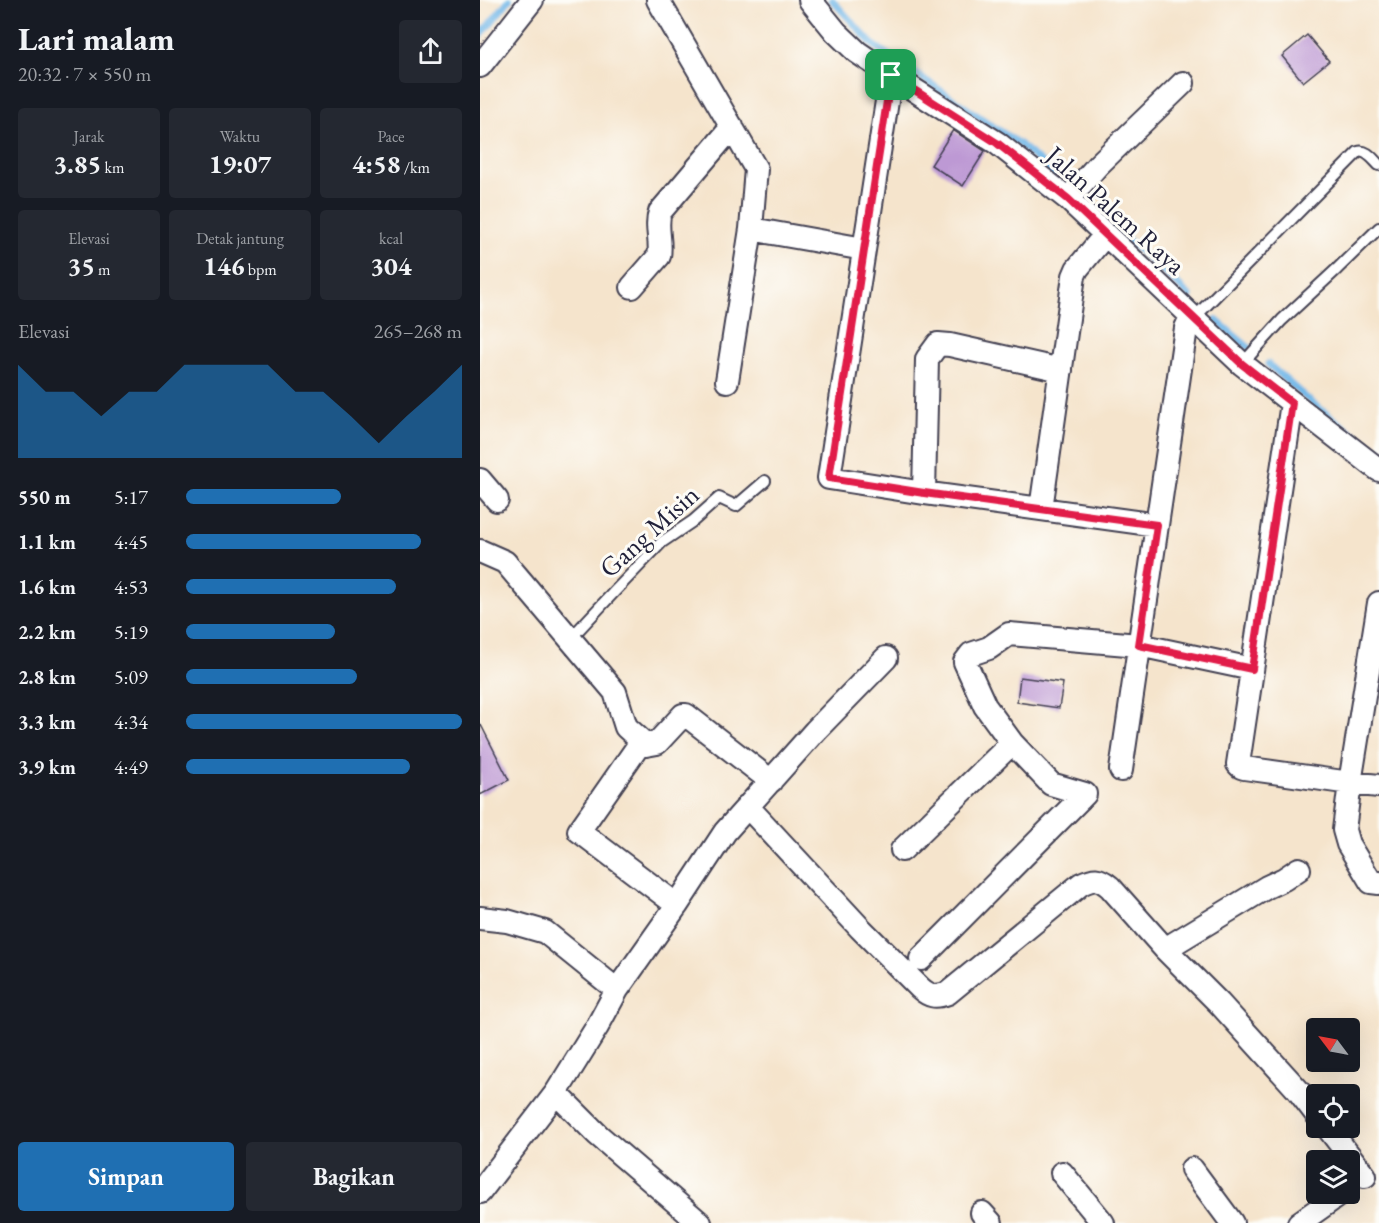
<!DOCTYPE html>
<html lang="id">
<head>
<meta charset="utf-8">
<style>
	:root { --surface:#171b24; --page:#242831; --text:#f1f3f6; --muted:#9ea1a6; --accent:#1f6fb2 }
	body { margin:0; font-family:"EB Garamond",serif; background:var(--page); color:var(--text); height:100vh; display:flex; flex-direction:column; font-size:22px; white-space:nowrap }
	* { box-sizing:border-box; margin:0 }
	p { font-size:20px; color:var(--muted) }
	.icon { flex:none; width:33px; height:33px; fill:none; stroke:currentColor; stroke-width:2; stroke-linecap:round; stroke-linejoin:round }
	.map { position:relative; flex:1; overflow:hidden }
	.side { display:flex; flex-direction:column; background:var(--surface); width:480px }
	.side>* { flex:none }
	.needle { width:39px; rotate:302deg }
	.buttons { position:absolute; left:826px; top:1018px; display:grid; gap:12px }
	.buttons a { display:grid; place-items:center; width:54px; height:54px; border-radius:6px; background:var(--surface); box-shadow:0 6px 24px #0002; font-size:30px }
	.pin { position:absolute; display:grid; place-items:center; width:51px; height:51px; color:#fff; margin:-26px; border-radius:12px; box-shadow:0 3px 9px #0006 }
	.round { display:grid; place-items:center; flex:none; width:63px; height:63px; border-radius:6px; background:var(--page) }
	.overview { display:flex; align-items:center; justify-content:space-between; height:102px; padding:0 18px }
	h1 { font-size:33px; font-weight:700; line-height:45px }
	.figures { display:grid; grid-template-columns:repeat(3,1fr); gap:9px; height:102px; padding:6px 18px }
	.figures div { display:grid; align-content:center; border-radius:6px; background:var(--page); text-align:center }
	.figures b { font-size:26px; font-weight:700 }
	.figures small { font-size:16px; font-weight:400 }
	.figures p { font-size:16px }
	.chart { height:168px; padding:12px 18px }
	.chart p { display:flex; justify-content:space-between }
	.chart svg { width:100%; height:108px; margin-top:6px; fill:var(--accent); opacity:.7 }
	.primary-button { display:flex; gap:12px; margin-top:auto; padding:12px 18px }
	.primary-button a { flex:1; height:69px; border-radius:6px; background:var(--accent); color:#fff; font-size:24px; font-weight:700; line-height:69px; text-align:center }
	.primary-button a+a { background:var(--page); color:var(--text) }
	ul { padding:0 18px; list-style:none; font-size:20px }
	li { display:grid; grid-template-columns:96px 72px 1fr; align-items:center; height:45px }
	li i { height:15px; border-radius:8px; background:var(--accent) }
	main { display:flex; flex:1; min-height:0 }
	.map>svg:first-child { display:block }
	.lines { fill:none; stroke-linecap:round; stroke-linejoin:round }
	.stream { stroke:#72b7e8; stroke-width:7 }
	.building { fill:#bd99d4 }
	.service-casing { stroke:#423f51; stroke-width:14 }
	.minor-casing { stroke:#423f51; stroke-width:26 }
	.service { stroke:#fff; stroke-width:10 }
	.minor { stroke:#fff; stroke-width:22 }
	.route-casing { stroke:#fff; stroke-width:12 }
	.route { stroke:#e11d48; stroke-width:8 }
	.labels { text-anchor:middle; dominant-baseline:central; stroke-width:6; stroke-linejoin:round; paint-order:stroke }
	.street-label { font-size:27px; fill:#22223b; stroke:#fdfcf7 }
</style>
</head>
<body>
<main>
<section class="side">
<div class="overview"><div><h1>Lari malam</h1><p>20:32 · 7 × 550 m</p></div><a class="round"><svg class="icon" aria-label="share" viewBox="0 0 24 24"><path d="M12 15V3M7 8l5-5 5 5M5 13v7h14v-7"/></svg></a></div>
<div class="figures">
<div><p>Jarak</p><b>3.85<small> km</small></b></div>
<div><p>Waktu</p><b>19:07</b></div>
<div><p>Pace</p><b>4:58<small> /km</small></b></div>
</div>
<div class="figures">
<div><p>Elevasi</p><b>35<small> m</small></b></div>
<div><p>Detak jantung</p><b>146<small> bpm</small></b></div>
<div><p>kcal</p><b>304</b></div>
</div>
<div class="chart"><p><span>Elevasi</span>265–268 m</p>
<svg viewBox="0 0 160 44" preserveAspectRatio="none"><path d="M0 44V6L10 17L20 17L30 27L40 17L50 17L60 6L70 6L80 6L90 6L100 17L110 17L120 27L130 38L140 27L150 17L160 6V44z"/></svg>
</div>
<ul>
<li><b>550 m</b>5:17<i style="width:56%"></i></li>
<li><b>1.1 km</b>4:45<i style="width:85%"></i></li>
<li><b>1.6 km</b>4:53<i style="width:76%"></i></li>
<li><b>2.2 km</b>5:19<i style="width:54%"></i></li>
<li><b>2.8 km</b>5:09<i style="width:62%"></i></li>
<li><b>3.3 km</b>4:34<i style="width:100%"></i></li>
<li><b>3.9 km</b>4:49<i style="width:81%"></i></li>
</ul>
<div class="primary-button"><a>Simpan</a><a>Bagikan</a></div>
</section>
<div class="map">
<svg width="899" height="1223" viewBox="0 0 899 1223">
	<rect width="100%" height="100%" fill="#fdfcf7"/>
	<filter id="ink" filterUnits="userSpaceOnUse"><feTurbulence type="fractalNoise" baseFrequency=".0167" numOctaves="2"/><feDisplacementMap in="SourceGraphic" scale="12" xChannelSelector="R" yChannelSelector="G"/><feConvolveMatrix kernelMatrix="1 2 1 2 8 2 1 2 1" color-interpolation-filters="sRGB"/></filter>
	<filter id="wash" filterUnits="userSpaceOnUse"><feTurbulence type="fractalNoise" baseFrequency=".008" numOctaves="4" result="noise"/><feDisplacementMap in="SourceGraphic" scale="24" xChannelSelector="R" yChannelSelector="G"/><feGaussianBlur stdDeviation="1.35" result="paint"/><feColorMatrix in="noise" values="0 0 0 0 0 0 0 0 0 0 0 0 0 0 0 0 0 1.4 0 .05"/><feComposite in="paint" operator="in"/></filter>
	<g filter="url(#wash)">
		<rect width="100%" height="100%" fill="#f5e4cc"/>
		<g class="lines">
			<path class="stream" d="M352,0L392,44L539,144L574,174
				M0,36L29,0
				M625,219L710,296
				M736,320L768,347
				M788,364L831,402L899,453"/>
		</g>
		<g id="blocks">
			<path class="building" d="M827,35L849,61L823,82L802,56Z
				M473,130L505,151L483,186L451,165Z
				M540,677L583,683L579,708L537,702Z
				M0,723L29,780L0,795Z"/>
		</g>
	</g>
	<g filter="url(#ink)">
		<use href="#blocks" fill-opacity="0" stroke="#423f51" stroke-width="1.5"/>
		<g class="lines">
			<g class="service-casing">
				<path id="service" d="M713,319L878,152C886,149 893,159 899,165
					M762,364L802,320L857,269L899,228
					M90,639L134,592L182,542L213,521L239,498L256,506L285,481"/>
			</g>
			<g class="minor-casing">
				<path id="minor" d="M178,0L276,169L271,229L247,381
					M330,0L356,32L377,52L411,75L517,143L588,199L762,364L899,470
					M0,66L52,0
					M411,75L349,478L444,493L677,525
					M588,199L618,165L703,83
					M271,229L384,249
					M152,287L179,256C182,242 175,226 180,212L252,127
					M812,403L758,764L761,767L764,768L870,783L899,786
					M0,480L17,500
					M444,493L447,359L458,344L470,345L581,370
					M561,509L594,276L597,269L625,235
					M0,551L25,562L135,692L146,727L166,745L177,743L203,715H206L291,781
					M899,603L870,783L864,830L868,844L891,882L899,883
					M161,742L99,831L197,905
					M641,770L706,328L711,317
					M267,806L380,928L440,988C449,996 455,998 468,993L601,884C614,878 618,877 630,887L685,949L739,1003L817,1089L837,1115
					M422,850L532,743
					M0,918L27,921L65,932L137,990
					M685,949L787,887L804,879L819,869
					M441,959L605,794L571,784L532,743L505,706L485,662L491,654L509,648L529,634L659,645L772,669
					M76,1093L118,1135L220,1223
					M848,1128L885,1176
					M712,1169L752,1223
					M582,1173L623,1223
					M0,1192L76,1093L117,1027L137,990L197,905L245,832L335,731L406,658
					M502,1213L511,1223
					M819,1223L860,1194"/>
			</g>
			<use href="#service" class="service"/>
			<use href="#minor" class="minor"/>
		</g>
	</g>
	<g class="lines" filter="url(#ink)">
		<g class="route-casing">
			<path id="route" d="M411,75L517,143L588,199L762,364L812,403L772,669L659,645L677,525L444,493L349,478Z"/>
		</g>
		<use href="#route" class="route"/>
	</g>
	<g class="labels">
		<g class="street-label">
			<text transform="translate(636 210) rotate(42)">Jalan Palem Raya</text>
			<text transform="translate(169 531) rotate(-42)">Gang Misin</text>
		</g>
	</g>
</svg>
<div class="buttons">
<a><svg class="needle" viewBox="-14 -14 28 28"><path d="M0-13l5 13h-10z" fill="#e53935"/><path d="M0 13l5-13h-10z" fill="#9ea1a6"/></svg></a>
<a><svg class="icon" aria-label="locate" viewBox="0 0 24 24"><circle cx="12" cy="12" r="6"/><path d="M12 2v4M12 18v4M2 12h4M18 12h4"/></svg></a>
<a><svg class="icon" aria-label="layers" viewBox="0 0 24 24"><path d="M12 4l9 5-9 5-9-5zM3 14l9 5 9-5"/></svg></a>
</div>
<div class="pin" style="left:411px;top:75px;background:#1e9e55"><svg class="icon" aria-label="arrive" viewBox="0 0 24 24"><path d="M6 21V4h12l-3 4 3 4H6"/></svg></div>
</div>
</main>
</body>
</html>
